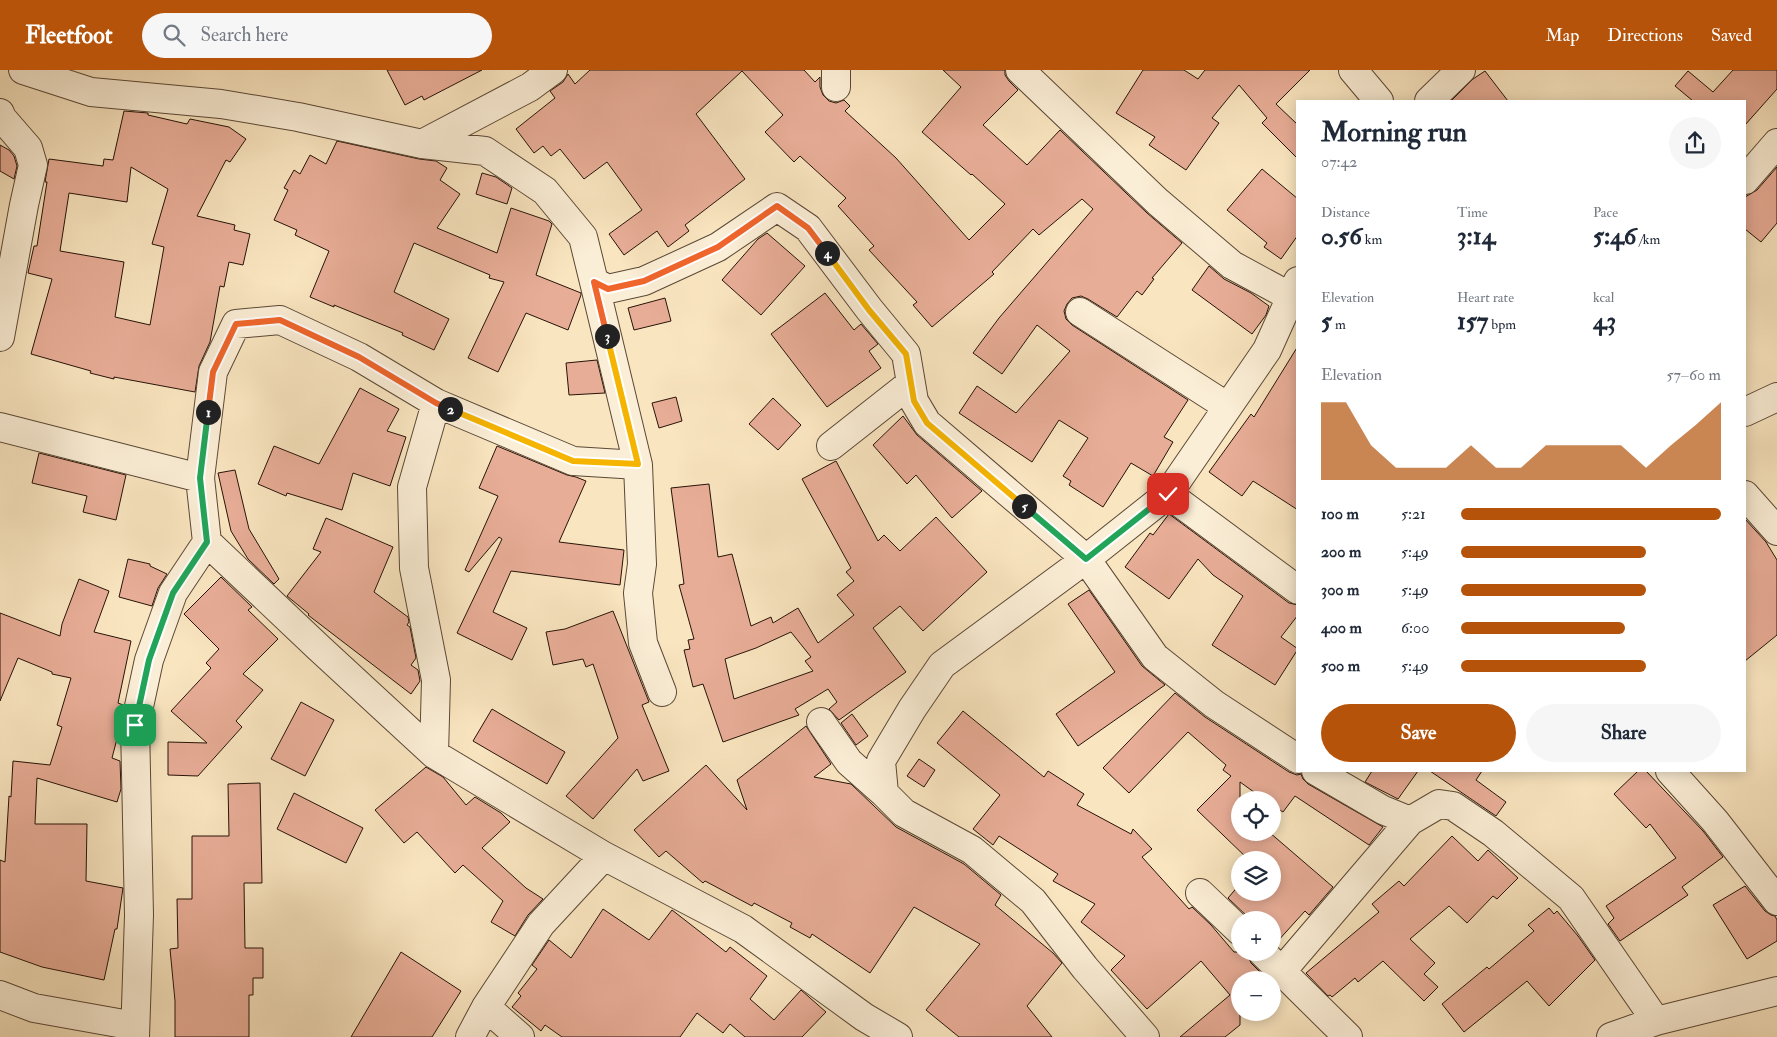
<!DOCTYPE html>
<html lang="en">
<head>
<meta charset="utf-8">
<style>
	:root { --surface:#fff; --page:#f6f6f7; --text:#1f2937; --muted:#747a83; --accent:#b45309 }
	body { margin:0; font-family:"IM FELL Double Pica",serif; background:var(--page); color:var(--text); height:100vh; display:flex; flex-direction:column; font-size:19px; white-space:nowrap }
	* { box-sizing:border-box; margin:0 }
	p { font-size:16px; color:var(--muted) }
	.icon { flex:none; width:28px; height:28px; fill:none; stroke:currentColor; stroke-width:2; stroke-linecap:round; stroke-linejoin:round }
	.map { position:relative; flex:1; overflow:hidden }
	.details { position:absolute; left:1296px; top:30px; width:450px; height:672px; display:flex; flex-direction:column; background:var(--surface); border-radius:0px; box-shadow:0 2px 12px #0003 }
	.details>* { flex:none }
	.tools { position:absolute; left:1231px; top:721px; display:grid; gap:10px }
	.tools a { display:grid; place-items:center; width:50px; height:50px; border-radius:50%; background:var(--surface); box-shadow:0 2px 12px #0003; font-size:25px }
	.pin { position:absolute; display:grid; place-items:center; width:42px; height:42px; color:#fff; margin:-21px; border-radius:10px; box-shadow:0 2px 8px #0006 }
	.km { position:absolute; width:25px; height:25px; margin:-12px; border-radius:50%; background:#222; color:#fff; font-size:14px; line-height:25px; text-align:center }
	.round { display:grid; place-items:center; flex:none; width:52px; height:52px; border-radius:26px; background:var(--page) }
	.head { display:flex; align-items:center; justify-content:space-between; height:85px; padding:0 25px }
	h1 { font-size:28px; font-weight:700; line-height:38px }
	.figures { display:grid; grid-template-columns:repeat(3,1fr); gap:8px; height:85px; padding:5px 25px }
	.figures div { display:grid; align-content:center }
	.figures b { font-size:25px; font-weight:700 }
	.figures small { font-size:14px; font-weight:400 }
	.figures p { font-size:14px }
	.chart { height:140px; padding:10px 25px }
	.chart p { display:flex; justify-content:space-between }
	.chart svg { width:100%; height:90px; margin-top:5px; fill:var(--accent); opacity:.7 }
	.button { display:flex; gap:10px; margin-top:auto; padding:10px 25px }
	.button a { flex:1; height:58px; border-radius:30px; background:var(--accent); color:#fff; font-size:20px; font-weight:700; line-height:58px; text-align:center }
	.button a+a { background:var(--page); color:var(--text) }
	ul { padding:0 25px; list-style:none; font-size:16px }
	li { display:grid; grid-template-columns:80px 60px 1fr; align-items:center; height:38px }
	li i { height:12px; border-radius:6px; background:var(--accent) }
	header { display:flex; align-items:center; gap:30px; box-sizing:border-box; height:70px; padding:0 25px; background:var(--accent); color:#fff }
	header strong { font-size:24px }
	nav { display:flex; gap:28px; margin-inline-start:auto; font-size:18px }
	.search { width:350px; height:45px; background:var(--page); display:flex; align-items:center; gap:12px; box-sizing:border-box; padding:0 18px; border-radius:28px; color:var(--muted); font-size:19px }
	.map>svg:first-child { display:block }
	.building { fill:#e8ad97; stroke:#261307; fill-rule:evenodd }
	.lines { fill:none; stroke-linecap:round; stroke-linejoin:round }
	.minor-casing { stroke:#5b4835; stroke-width:30 }
	.minor { stroke:#fbeed6; stroke-width:28 }
	.split-1-casing { stroke:#fff; stroke-width:10 }
	.split-2-casing { stroke:#fff; stroke-width:10 }
	.split-3-casing { stroke:#fff; stroke-width:10 }
	.split-4-casing { stroke:#fff; stroke-width:10 }
	.split-5-casing { stroke:#fff; stroke-width:10 }
	.split-6-casing { stroke:#fff; stroke-width:10 }
	.split-1 { stroke:#22a559; stroke-width:6 }
	.split-2 { stroke:#f0652b; stroke-width:6 }
	.split-3 { stroke:#f5b400; stroke-width:6 }
	.split-4 { stroke:#f0652b; stroke-width:6 }
	.split-5 { stroke:#f5b400; stroke-width:6 }
	.split-6 { stroke:#22a559; stroke-width:6 }
</style>
</head>
<body>
<header>
<strong>Fleetfoot</strong>
<div class="search"><svg class="icon" aria-label="search" viewBox="0 0 24 24"><circle cx="10" cy="10" r="6"/><path d="M15 15l6 6"/></svg>Search here</div>
<nav><a>Map</a><a>Directions</a><a>Saved</a></nav>
</header>
<div class="map">
<svg width="1777" height="967" viewBox="0 0 1777 967">
	<rect width="100%" height="100%" fill="#f9e5c0"/>
	<filter id="stains"><feTurbulence type="fractalNoise" baseFrequency=".004" numOctaves="4"/><feColorMatrix values="0 0 0 0 .2 0 0 0 0 .09 0 0 0 0 .02 0 0 0 .5 -.17"/></filter>
	<radialGradient id="worn" r=".72"><stop offset=".6" stop-color="#630" stop-opacity="0"/><stop offset="1" stop-color="#630" stop-opacity=".3"/></radialGradient>
	<path class="building" d="M387,0H482L424,30L422,26L405,35Z
		M590,0H804L815,12L820,7V17L823,25L829,31L836,33L844,30L850,36L845,41L896,88L969,170L1005,134L972,104L971,105L922,62L961,17L943,0H1005V5L1009,11L1018,20L983,55L1027,95L1060,60L1147,143L1182,173L1152,208L1154,209L1142,225L1137,221L1117,247L1088,229L1081,226L1072,228L1067,234L1064,241L1066,249L1072,255L1188,330L1164,367L1173,372L1153,406L1131,393L1103,437L1069,415L1071,411L1063,406L1088,368L1059,350L1032,392L959,343L977,316L1016,343L1070,281L1037,255L1002,304L973,283L999,248L1093,139L1082,129L1039,165L1033,159L992,202L994,204L932,257L913,235L917,232L869,180L874,176L838,136L846,128L800,86L794,92L765,62L783,45L742,1L696,44L745,109L685,155L689,161L668,177L657,161L624,185L609,164L642,140L607,92L584,109L560,79L551,86L543,76L534,83L516,59L555,28L550,21L563,12L568,4L575,14Z
		M1143,0H1184L1198,9L1205,0H1310L1276,34L1298,55V89L1262,53L1267,48L1239,15L1212,48L1219,53L1186,100L1149,75L1155,67L1116,43Z
		M1733,0H1777V19L1745,55V31H1693L1675,16L1688,1L1713,22Z
		M1485,1L1508,31H1451L1473,9Z
		M124,41L148,43V45L187,54L190,49L229,57L246,69L230,92L226,90L197,146L235,155L234,160L250,164L243,195L229,192L224,217L220,216L210,272L199,296L195,322L114,307V309L90,303L91,301L31,284L52,209L28,203L34,176H37L47,112H45L49,89L103,96L104,89L113,90ZM131,97L168,119L152,174L164,177L150,255L115,247L124,192L60,181L69,123L127,132Z
		M337,71L419,89L436,91L447,98L440,110L460,124L437,158L497,183L511,138L549,151L552,154L536,205L581,223V225L568,260L526,243L498,302L468,288L504,212L489,208L490,205L414,173L394,222L449,249L434,280L402,265L403,263L334,235V237L310,227L329,181L295,165L297,160L274,150L288,120L284,118L294,100L300,104L310,85L326,94Z
		M0,75L9,80L14,86L17,96L14,109L0,101Z
		M1777,97V153L1761,172L1745,159V127L1757,120Z
		M1262,99L1298,129V165L1281,189L1264,177L1267,173L1227,140Z
		M482,103L496,107L512,118L507,134L476,124Z
		M767,163L805,196L761,245L722,210L758,169Z
		M1209,196L1224,209L1251,223L1269,236L1266,245L1252,264L1192,220Z
		M825,223L854,260L861,254L878,274L869,281L881,298L827,337L771,264Z
		M665,228L671,251L634,260L628,238Z
		M1298,276V440L1253,411L1242,426L1209,402L1251,344L1254,347Z
		M597,290L605,323L569,325L566,293Z
		M360,318L399,339L387,361L406,367L390,416L353,403L342,440L287,423L286,426L258,414L274,376L319,394Z
		M676,327L682,351L659,358L652,333Z
		M773,328L801,355L778,380L749,354Z
		M903,346L917,365L982,421L952,448L916,405L907,414L873,375Z
		M497,376L567,405L576,407L586,411L559,472L624,480L620,515L511,501L493,542L527,558L512,590L457,563L502,469L499,467L469,502L465,500L498,426L479,418Z
		M39,383L126,405L116,450L83,442L87,426L32,413Z
		M836,391L878,471L884,465L900,481L936,447L987,502L923,561L900,536L873,558L906,602L839,650L829,639L837,632L828,619L795,639L799,645L723,672L703,614L693,617L684,580L690,579L688,570L694,569L679,515L684,514L671,418L709,414L718,487L732,484L751,556L771,547L773,553L798,538L818,573L854,545L837,525L854,511L846,502L851,498L802,409ZM791,562L811,587L805,591L813,601L734,629L725,589L756,578Z
		M235,400L249,459L279,509L274,514L248,489L231,461L218,403Z
		M1169,444L1289,533L1298,535V545L1281,567L1298,579L1275,615L1212,575L1243,526L1213,505L1198,489L1169,529L1125,497L1150,463L1153,465Z
		M326,448L393,477L374,522L408,547L409,552L407,555L410,557L416,588L411,595L418,600L420,611L411,624L308,545L309,544L287,526L321,482L313,479Z
		M1745,449L1766,472L1777,490V565L1745,591Z
		M128,489L150,494V496L167,504L158,518L152,536L119,527Z
		M221,507L252,537L248,540L278,569L243,604L263,620L236,651L242,657L198,706L168,705V672L207,673L171,641L211,598L206,593L219,579L184,544Z
		M79,509L109,521L94,562L131,571L118,633L123,635L119,661L112,688L120,691L121,719L117,732L37,708L35,754H87L86,811L123,818L117,859H115L104,910L42,897L0,882V790L5,792L9,726L11,727L13,691L50,695L62,657L57,655L71,608L52,604V602L18,588L0,631V543L60,566L62,554Z
		M1089,520L1142,596L1165,615L1078,676L1056,644L1115,602L1068,534Z
		M613,541L649,632L642,635L669,701L643,711L637,699L593,749L566,726L618,668L593,594L586,597L583,589L553,595L546,562L565,559Z
		M1175,623L1205,647L1289,702L1297,705L1301,704L1303,709L1308,714L1383,757L1369,775L1295,726L1283,742L1272,735V730H1265L1240,712V762H1269L1333,817L1309,845L1305,841L1276,873L1272,871V850H1251L1228,828L1240,814V822H1272V790H1249L1197,740L1231,706L1223,700L1226,695L1188,662L1129,723L1103,698Z
		M301,632L334,650L305,706L271,689Z
		M492,639L565,682L547,714L473,671Z
		M963,641L1044,707L1048,701L1084,724L1077,735L1131,764L1133,759L1152,779L1142,787L1189,839L1192,837L1211,855L1234,882H1247L1251,893L1268,910H1240V942H1243L1240,945V955L1225,967H1180L1230,925L1201,891L1147,939L1111,900L1125,886L1081,852L1095,834L1053,811L1058,804L999,766L993,775L973,759L1000,725L937,673Z
		M852,644L868,666L856,675L841,653Z
		M806,656L831,694L814,707L851,714L896,757L964,794L1001,825L995,835L1053,883L1062,893L1027,936L1052,967H959L926,940L980,874L914,837L870,903L812,864L810,868L790,857L792,853L754,833L752,836L705,811L703,813L666,781L659,787L634,760L706,695L747,740L737,710Z
		M919,689L935,700L924,717L907,706Z
		M426,697L443,707L466,735L475,727L501,743L510,752L482,778L526,818L543,829L528,845L515,866L491,852L503,831L463,795L455,803L417,762L404,773L375,740Z
		M1372,701H1418L1398,729L1365,712Z
		M1430,701H1482L1476,710L1506,732L1496,746Z
		M1638,701H1646L1703,761L1723,787L1682,817L1688,825L1620,871L1608,854L1614,848L1606,836L1676,788L1650,754L1646,758L1614,724Z
		M260,713L262,813H244L245,878H263V908H253V925H249V967H175V931L170,879L178,878L177,829H192V766H229L228,714Z
		M294,723L363,758L346,793L277,759Z
		M1452,766L1478,791L1488,780L1518,808L1497,829L1493,826L1467,853L1449,836L1410,869L1435,893L1424,904L1438,917L1424,931L1383,891L1358,912L1355,908L1332,927L1330,925L1328,926L1306,903L1379,842L1372,834L1399,811L1404,816Z
		M1745,816L1765,841L1771,845L1775,846L1777,850V871L1747,889L1713,835Z
		M1549,838L1554,844L1557,841L1578,866L1595,890L1549,936L1527,911L1464,962L1442,934L1487,897L1489,899L1534,861L1528,855Z
		M603,839L649,870L672,840L726,882L730,877L767,906L750,929L774,950L801,920L826,942L802,967H745L730,954L723,963L697,943L680,967H562L545,955L541,961L512,937L521,926L518,923L537,899L532,895L549,870L571,888Z
		M401,882L461,921L432,967H351Z"/>
	<g class="lines">
		<g class="minor-casing">
			<path id="minor" d="M23,0L91,22L221,34L298,47L422,74L485,81L545,121L583,167L594,212L608,219L644,211L718,177L777,137L808,158L869,239L906,284L914,331L927,353L1086,489L1155,587L1214,634L1298,689
				M1020,0L1158,132L1232,195L1291,227
				M1353,0L1379,31
				M836,17V0
				M1429,31L1461,0
				M0,43L2,48L28,78L33,95L24,135L0,267
				M422,74L530,17L553,0
				M1745,110L1777,73
				M594,212L638,395L642,494L638,523L643,573L662,622
				M1080,242L1228,337
				M1745,342L1777,327
				M0,357L200,408
				M831,376L911,313
				M638,395L573,391L436,333L359,287L280,250L236,254L213,302L200,408L207,472L318,577L434,684L604,786L743,859L864,947L898,967
				M1168,424L1298,520
				M1745,425L1777,461
				M821,652L849,692L884,723
				M434,684L436,610L414,498L412,417L436,333
				M1316,701L1383,740L1410,751L1439,734L1453,736L1493,763L1571,828L1656,951
				M1670,701L1715,751L1777,831
				M1200,823L1240,861
				M1262,882L1348,967
				M1281,902L1410,751
				M0,925L34,938L135,956
				M486,937L520,967
				M135,967L139,845L135,655L149,590L173,523L207,472
				M470,967L486,937L541,854L604,786
				M1145,967L1085,898L1033,831L972,780L904,743L884,723L881,691L912,639L942,595L1086,489L1168,424L1267,280L1298,211
				M1611,967L1656,951L1777,921"/>
		</g>
		<use href="#minor" class="minor"/>
	</g>
	<g class="lines">
		<g class="split-1-casing">
			<path id="split-1" d="M135,655L149,590L173,523L207,472L200,408L208,342"/>
		</g>
		<g class="split-2-casing">
			<path id="split-2" d="M208,342L213,302L236,254L280,250L359,287L436,333L450,339"/>
		</g>
		<g class="split-3-casing">
			<path id="split-3" d="M450,339L573,391L638,394L607,266"/>
		</g>
		<g class="split-4-casing">
			<path id="split-4" d="M607,266L594,212L608,219L644,211L718,177L777,136L808,158L827,183"/>
		</g>
		<g class="split-5-casing">
			<path id="split-5" d="M827,183L869,240L906,284L914,331L927,353L1024,436"/>
		</g>
		<g class="split-6-casing">
			<path id="split-6" d="M1024,436L1086,489L1168,424"/>
		</g>
		<use href="#split-1" class="split-1"/>
		<use href="#split-2" class="split-2"/>
		<use href="#split-3" class="split-3"/>
		<use href="#split-4" class="split-4"/>
		<use href="#split-5" class="split-5"/>
		<use href="#split-6" class="split-6"/>
	</g>
	<rect width="100%" height="100%" filter="url(#stains)"/>
	<rect width="100%" height="100%" fill="url(#worn)"/>
</svg>
<div class="tools">
<a><svg class="icon" aria-label="locate" viewBox="0 0 24 24"><circle cx="12" cy="12" r="6"/><path d="M12 2v4M12 18v4M2 12h4M18 12h4"/></svg></a>
<a><svg class="icon" aria-label="layers" viewBox="0 0 24 24"><path d="M12 4l9 5-9 5-9-5zM3 14l9 5 9-5"/></svg></a>
<a>+</a>
<a>−</a>
</div>
<div class="pin" style="left:135px;top:655px;background:#1e9e55"><svg class="icon" aria-label="arrive" viewBox="0 0 24 24"><path d="M6 21V4h12l-3 4 3 4H6"/></svg></div>
<div class="pin" style="left:1168px;top:424px;background:#d93025"><svg class="icon" aria-label="check" viewBox="0 0 24 24"><path d="M5 12l5 5 9-10"/></svg></div>
<b class="km" style="left:208px;top:342px">1</b>
<b class="km" style="left:450px;top:339px">2</b>
<b class="km" style="left:607px;top:266px">3</b>
<b class="km" style="left:827px;top:183px">4</b>
<b class="km" style="left:1024px;top:436px">5</b>
<section class="details">
<div class="head"><div><h1>Morning run</h1><p>07:42</p></div><a class="round"><svg class="icon" aria-label="share" viewBox="0 0 24 24"><path d="M12 15V3M7 8l5-5 5 5M5 13v7h14v-7"/></svg></a></div>
<div class="figures">
<div><p>Distance</p><b>0.56<small> km</small></b></div>
<div><p>Time</p><b>3:14</b></div>
<div><p>Pace</p><b>5:46<small> /km</small></b></div>
</div>
<div class="figures">
<div><p>Elevation</p><b>5<small> m</small></b></div>
<div><p>Heart rate</p><b>157<small> bpm</small></b></div>
<div><p>kcal</p><b>43</b></div>
</div>
<div class="chart"><p><span>Elevation</span>57–60 m</p>
<svg viewBox="0 0 160 44" preserveAspectRatio="none"><path d="M0 44V6L10 6L20 27L30 38L40 38L50 38L60 27L70 38L80 38L90 27L100 27L110 27L120 27L130 38L140 27L150 17L160 6V44z"/></svg>
</div>
<ul>
<li><b>100 m</b>5:21<i style="width:100%"></i></li>
<li><b>200 m</b>5:49<i style="width:71%"></i></li>
<li><b>300 m</b>5:49<i style="width:71%"></i></li>
<li><b>400 m</b>6:00<i style="width:63%"></i></li>
<li><b>500 m</b>5:49<i style="width:71%"></i></li>
</ul>
<div class="button"><a>Save</a><a>Share</a></div>
</section>
</div>
</body>
</html>
